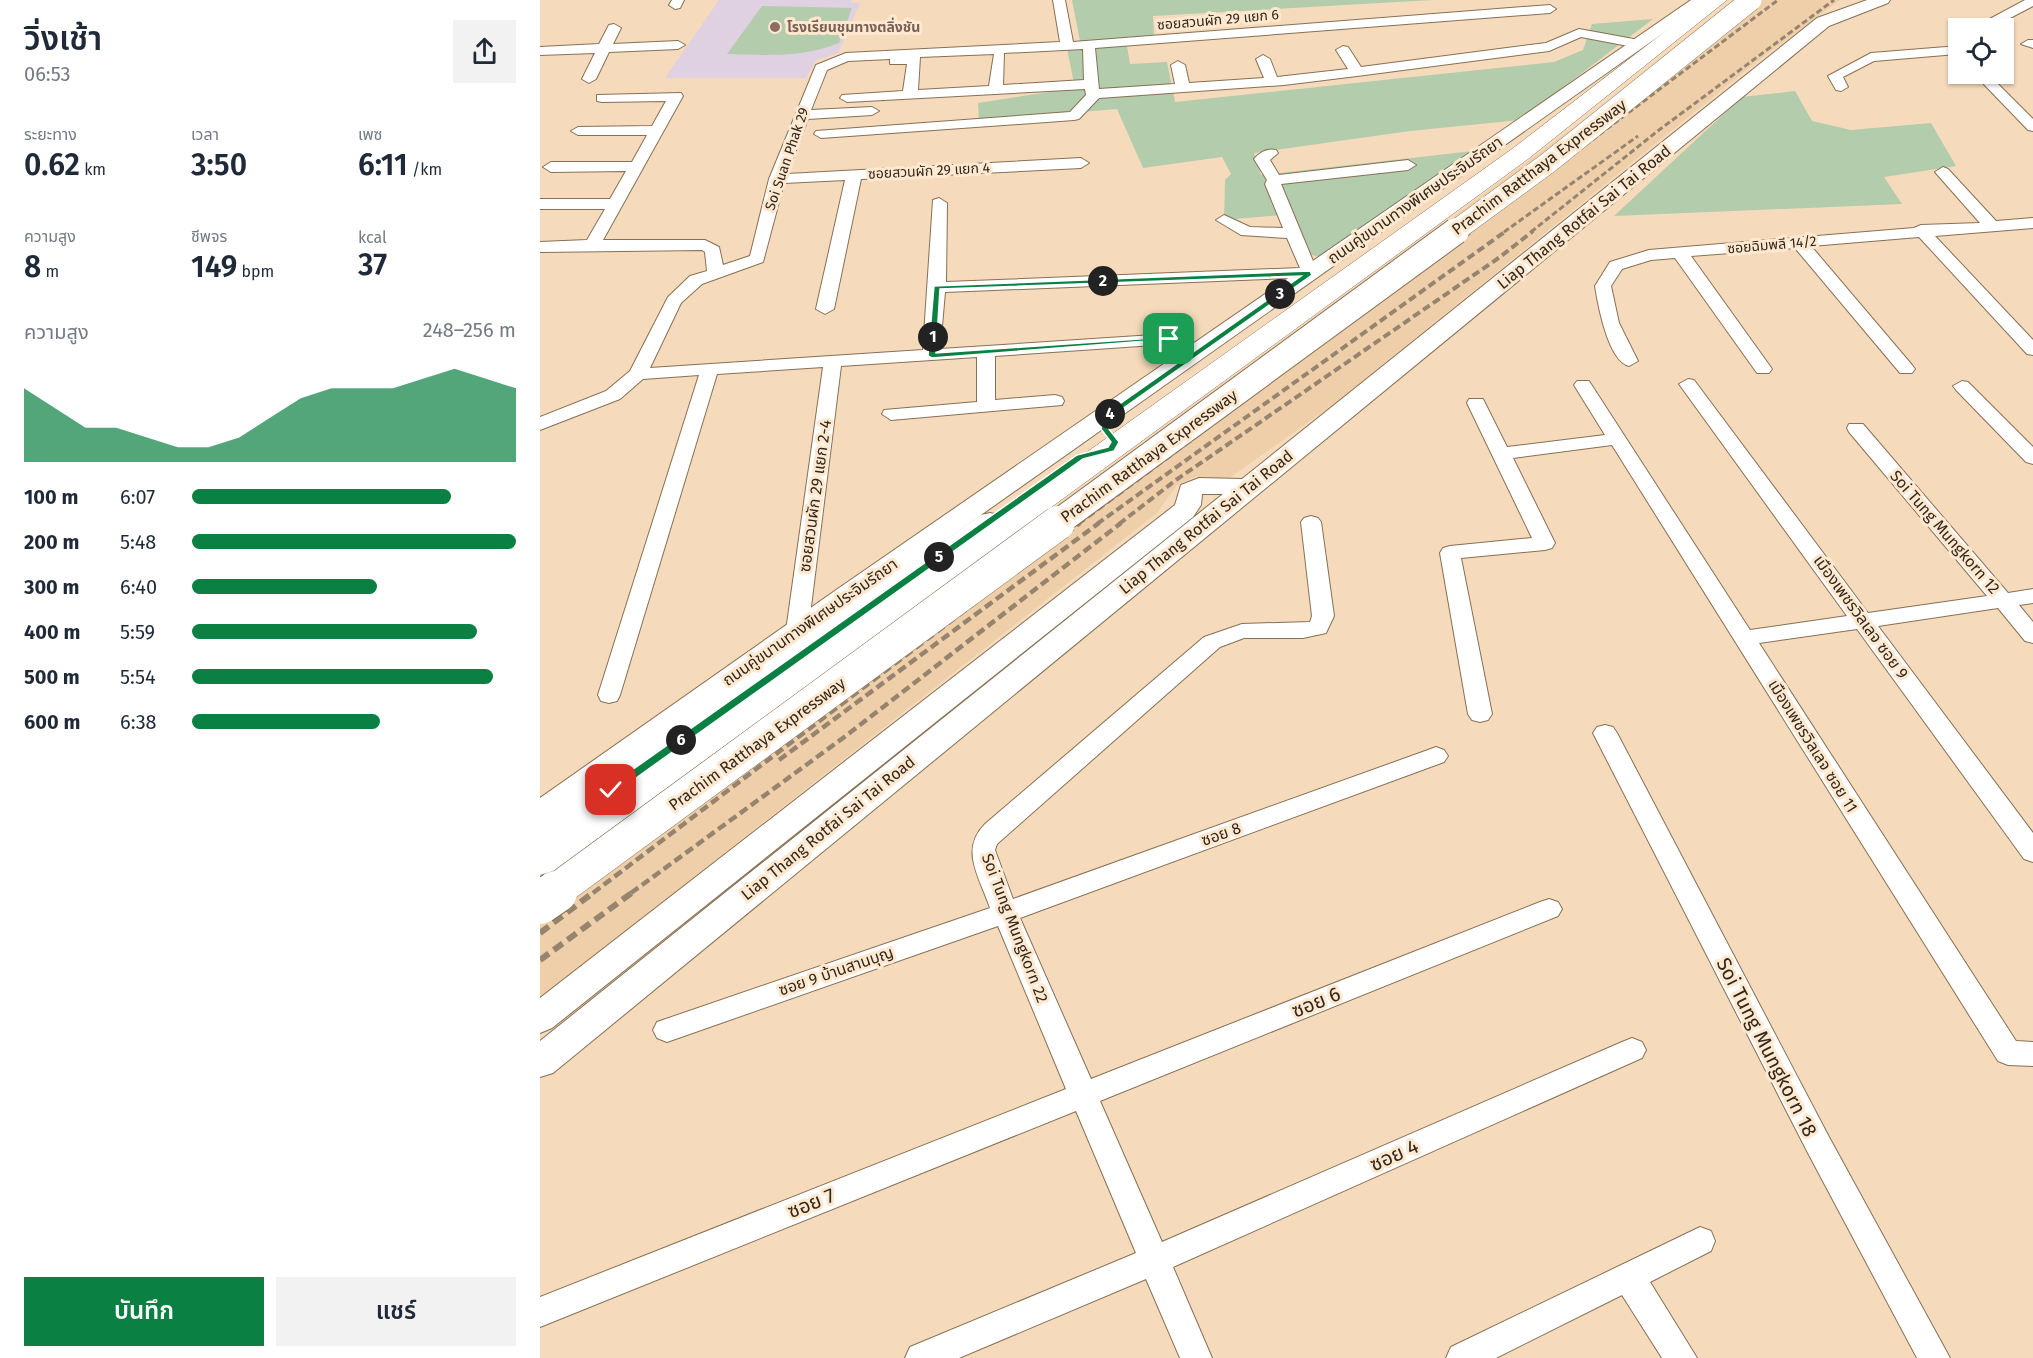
<!DOCTYPE html>
<html lang="th">
<head>
<meta charset="utf-8">
<style>
	:root { --surface:#fff; --page:#f2f2f3; --text:#1f2937; --muted:#747a83; --accent:#0b8043 }
	body { margin:0; font-family:"Fira Sans","Noto Sans Thai",sans-serif; background:var(--page); color:var(--text); height:100vh; display:flex; flex-direction:column; font-size:22px; white-space:nowrap }
	* { box-sizing:border-box; margin:0 }
	p { font-size:20px; color:var(--muted) }
	.icon { flex:none; width:33px; height:33px; fill:none; stroke:currentColor; stroke-width:2; stroke-linecap:round; stroke-linejoin:round }
	.map { position:relative; flex:1; overflow:hidden }
	.sheet { display:flex; flex-direction:column; background:var(--surface); width:540px }
	.sheet>* { flex:none }
	.tools { position:absolute; left:1408px; top:18px; display:grid; gap:12px }
	.tools a { display:grid; place-items:center; width:66px; height:66px; border-radius:0px; background:var(--surface); box-shadow:0 2px 4px #0004; font-size:30px }
	.pin { position:absolute; display:grid; place-items:center; width:51px; height:51px; color:#fff; margin:-26px; border-radius:12px; box-shadow:0 3px 9px #0006 }
	.km { position:absolute; width:30px; height:30px; margin:-15px; border-radius:50%; background:#222; color:#fff; font-size:16px; line-height:30px; text-align:center }
	.round { display:grid; place-items:center; flex:none; width:63px; height:63px; border-radius:0px; background:var(--page) }
	.overview { display:flex; align-items:center; justify-content:space-between; height:102px; padding:0 24px }
	h1 { font-size:33px; font-weight:600; line-height:45px }
	.figures { display:grid; grid-template-columns:repeat(3,1fr); gap:9px; height:102px; padding:6px 24px }
	.figures div { display:grid; align-content:center }
	.figures b { font-size:30px; font-weight:600 }
	.figures small { font-size:16px; font-weight:400 }
	.figures p { font-size:16px }
	.chart { height:168px; padding:12px 24px }
	.chart p { display:flex; justify-content:space-between }
	.chart svg { width:100%; height:108px; margin-top:6px; fill:var(--accent); opacity:.7 }
	.cta { display:flex; gap:12px; margin-top:auto; padding:12px 24px }
	.cta a { flex:1; height:69px; border-radius:0px; background:var(--accent); color:#fff; font-size:24px; font-weight:600; line-height:69px; text-align:center }
	.cta a+a { background:var(--page); color:var(--text) }
	ul { padding:0 24px; list-style:none; font-size:20px }
	li { display:grid; grid-template-columns:96px 72px 1fr; align-items:center; height:45px }
	li i { height:15px; border-radius:8px; background:var(--accent) }
	main { display:flex; flex:1; min-height:0 }
	.map>svg:first-child { display:block }
	.built { fill:#eecfaa }
	.education { fill:#dfd0e2 }
	.green { fill:#b2ccac }
	.lines { fill:none; stroke-linecap:round; stroke-linejoin:round }
	.minor-casing { stroke:#877054; stroke-width:2 }
	.major-casing { stroke:#877054; stroke-width:2 }
	.highway-casing { stroke:#877054; stroke-width:1 }
	.minor { fill:#fff; fill-rule:evenodd }
	.major { fill:#fff; fill-rule:evenodd }
	.highway { fill:#fff; fill-rule:evenodd }
	.rail-far3 { stroke:#97846e; stroke-width:3; stroke-dasharray:6 3; stroke-linecap:butt }
	.rail-far2 { stroke:#97846e; stroke-width:4; stroke-dasharray:8 4; stroke-linecap:butt }
	.rail-far1 { stroke:#97846e; stroke-width:4.5; stroke-dasharray:9 4.5; stroke-linecap:butt }
	.rail { stroke:#97846e; stroke-width:6; stroke-dasharray:11 6; stroke-linecap:butt }
	.highway-bridge-far3-casing { stroke:#877054; stroke-width:22; stroke-linecap:butt }
	.highway-bridge-far2-casing { stroke:#877054; stroke-width:28; stroke-linecap:butt }
	.highway-bridge-far1-casing { stroke:#877054; stroke-width:35; stroke-linecap:butt }
	.highway-bridge-casing { stroke:#877054; stroke-width:44; stroke-linecap:butt }
	.highway-bridge-far3 { stroke:#fff; stroke-width:21 }
	.highway-bridge-far2 { stroke:#fff; stroke-width:26 }
	.highway-bridge-far1 { stroke:#fff; stroke-width:34 }
	.highway-bridge { stroke:#fff; stroke-width:42 }
	.route { fill:#0b8043; stroke:#fff; stroke-width:1.5 }
	.education-dot { fill:#8d6e63; stroke:#fee9d0; stroke-width:2 }
	.labels { text-anchor:middle; dominant-baseline:central; stroke-width:6; stroke-linejoin:round; paint-order:stroke }
	.far-street-label { font-size:14px; fill:#31271b; stroke:#fee9d0 }
	.far-education-label { font-size:14px; font-weight:bold; fill:#785e54; stroke:#fee9d0; text-anchor:start }
	.street-label { font-size:16px; fill:#31271b; stroke:#fee9d0 }
	.near-street-label { font-size:20px; fill:#31271b; stroke:#fee9d0 }
</style>
</head>
<body>
<main>
<section class="sheet">
<div class="overview"><div><h1>วิ่งเช้า</h1><p>06:53</p></div><a class="round"><svg class="icon" aria-label="share" viewBox="0 0 24 24"><path d="M12 15V3M7 8l5-5 5 5M5 13v7h14v-7"/></svg></a></div>
<div class="figures">
<div><p>ระยะทาง</p><b>0.62<small> km</small></b></div>
<div><p>เวลา</p><b>3:50</b></div>
<div><p>เพซ</p><b>6:11<small> /km</small></b></div>
</div>
<div class="figures">
<div><p>ความสูง</p><b>8<small> m</small></b></div>
<div><p>ชีพจร</p><b>149<small> bpm</small></b></div>
<div><p>kcal</p><b>37</b></div>
</div>
<div class="chart"><p><span>ความสูง</span>248–256 m</p>
<svg viewBox="0 0 160 44" preserveAspectRatio="none"><path d="M0 44V14L10 22L20 30L30 30L40 34L50 38L60 38L70 34L80 26L90 18L100 14L110 14L120 14L130 10L140 6L150 10L160 14V44z"/></svg>
</div>
<ul>
<li><b>100 m</b>6:07<i style="width:80%"></i></li>
<li><b>200 m</b>5:48<i style="width:100%"></i></li>
<li><b>300 m</b>6:40<i style="width:57%"></i></li>
<li><b>400 m</b>5:59<i style="width:88%"></i></li>
<li><b>500 m</b>5:54<i style="width:93%"></i></li>
<li><b>600 m</b>6:38<i style="width:58%"></i></li>
</ul>
<div class="cta"><a>บันทึก</a><a>แชร์</a></div>
</section>
<div class="map">
<svg width="1493" height="1358" viewBox="0 0 1493 1358">
	<rect width="100%" height="100%" fill="#f5dbbc"/>
	<path class="built" d="M1205,0H1300L1210,67L794,404L688,479L655,477L637,485L617,513L151,879L0,1018V882L208,741Z"/>
	<path class="education" d="M179,0H312L311,3H320L298,53L276,60L266,78H125Z"/>
	<path class="green" d="M532,0H893L613,16L614,36L540,41Z
		M222,6L312,8L299,43C262,58 225,55 187,54Z
		M1113,19L980,120L870,131L714,153L721,175L933,151L779,257L769,254L752,214L684,220L685,180L691,174L682,157L603,168L577,109L439,121L438,103L535,88L527,49L587,46L590,64L627,62L635,102L1014,62L1043,50L1052,24Z
		M1255,91L1272,121L1311,130L1391,123L1416,166L1344,177L1362,204L1074,216L1202,97Z"/>
	<g class="lines">
		<g class="minor-casing">
			<path id="minor" d="M132,0H144L140,8L135,9L129,5Z
				M513,0H525L533,42L1010,5L1016,9L1010,13L555,48L559,89L635,84L631,65L638,61L645,65L649,83L724,78L716,59L723,55L730,59L737,77L808,69L796,50L803,46L808,47L821,67L1006,43L1039,29L1099,40L1106,44L1099,48L1041,37L1009,51L817,76L744,85L559,98L539,119L534,120L281,138L274,134L276,131L530,112L546,95L545,89L307,102L300,98L302,95L363,91L367,64H350V59L308,61L287,70L271,110L332,107L339,111L332,115L268,119L247,174L541,158L549,163L541,168L321,179L294,309L285,314L276,309L305,180L244,183L223,262L162,284L141,303L110,368L383,350L393,200L399,198L407,203L406,282L760,268L747,238L701,235L676,220L684,215L710,227L743,228L725,184L727,180L714,159C720,152 728,148 736,150L738,153L730,160L739,175L868,160L876,165L868,170L741,184L778,273L776,277L405,292L400,349L629,334L638,339L629,344L455,356V400L515,395L522,397L524,401L522,405L351,420L342,414L344,410L437,402V357L301,366L268,631L265,636L257,638L249,636L246,631L283,367L177,374L80,695L77,701L69,703L61,701L58,695L159,375L103,379L80,399L0,430V417L66,391L90,371L128,297L150,276L167,271L165,252L162,250L0,252V242L47,240L65,209H0V199H70L86,171L11,172L3,167L11,162H92L107,135H38L31,131L38,127L112,126L126,101L62,102L57,101V95L141,93L143,96L63,240H165L179,247L183,265L210,256L229,179L276,65L306,53L520,42ZM543,49L544,80L463,85L464,53ZM454,54L449,86L378,90L380,57Z
				M1485,0H1493V6L1451,28H1433Z
				M74,24L81,28L73,44L138,41L145,45L138,49L69,52L56,79L49,83L42,79L55,53L0,55V47L59,44L69,25Z
				M1488,40H1493V48L1481,44Z
				M1419,46L1417,54L1334,61L1303,77L1308,87L1301,91L1296,90L1288,76L1331,53Z
				M1434,74H1448L1493,119V131L1488,130Z
				M1403,167L1408,169L1456,221L1493,218V228L1395,236L1493,340V355L1487,354L1379,237L1271,246L1372,365L1375,369L1372,373H1360L1255,248L1151,256L1232,369L1229,373H1217L1135,258L1111,260L1082,269L1071,286L1079,323L1098,361L1089,366C1068,361 1058,305 1055,286L1070,262L1109,250L1374,228L1381,225L1440,223L1395,172Z
				M1148,379L1154,380L1328,613L1447,596L1309,432L1307,428L1309,424H1323L1468,593L1493,589V603L1479,605L1493,622V643L1485,641L1458,608L1338,626L1493,833V862L1484,859L1317,629L1219,643L1476,1041L1493,1042V1066L1468,1065L1458,1061L1072,445L973,458L1015,543L1012,548L1005,550L921,558L952,714L948,720L940,722L932,720L928,714L900,553L903,548L910,546L992,538L927,403L929,399H943L967,447L1065,435L1034,385L1037,381H1049L1210,630L1307,616L1139,384Z
				M1422,381L1428,382L1493,447V464L1486,462L1416,390L1413,386Z
				M771,516L778,518L781,522L794,616L786,633L763,638H704L680,647L457,844L455,850L473,899L888,750L896,747L904,750L908,756L904,762L480,918L551,1079L1000,902L1009,899L1018,902L1022,909L1018,916L560,1101L622,1242L1082,1042L1092,1038L1102,1042L1106,1050L1102,1058L633,1267L672,1358H640L606,1279L419,1358H365L370,1347L596,1253L536,1111L0,1327V1297L526,1089L458,926L127,1042L117,1038L113,1030L117,1022L450,908C440,878 419,850 445,824L664,637L702,624L770,622L772,616L761,522L764,518Z
				M1065,725L1073,727L1077,733L1289,1137L1410,1358H1377L1269,1155L1053,733L1057,727Z
				M1160,1227L1171,1231L1175,1241L1171,1251L1110,1282L1157,1358H1122L1082,1295L956,1358H906L911,1347Z"/>
		</g>
		<g class="major-casing">
			<path id="major" d="M1151,0H1170L271,635L441,515L450,513L459,515L463,521L459,527L11,850L0,853V798L299,588Z
				M1327,0H1350L1348,3L1289,26L13,1073L0,1077V1041L683,494H662L661,505L653,517L12,1028L0,1033V998L635,505L641,485L659,478L702,479L1277,18Z"/>
		</g>
		<g class="highway-casing">
			<path id="highway" d="M1166,0H1187L988,159L13,871L0,875V842L972,149Z"/>
		</g>
		<use href="#minor" class="minor"/>
		<use href="#major" class="major"/>
		<use href="#highway" class="highway"/>
		<path class="rail-far3" d="M930,232L1238,0
			M964,232L1098,136
			M991,232L1119,130L1294,0"/>
		<path class="rail-far2" d="M521,524L771,341
			M538,524L932,231
			M557,524L966,231
			M579,524L636,480L960,257L993,231"/>
		<path class="rail-far1" d="M239,760L559,523
			M14,893L141,809L523,523
			M53,893L540,523
			M91,893L303,738L581,523"/>
		<path class="rail" d="M0,902L16,892
			M0,933L54,892
			M0,960L93,892"/>
		<g class="highway-bridge-far3-casing">
			<path id="highway-bridge-far3" d="M914,232L1008,163L1211,0"/>
		</g>
		<g class="highway-bridge-far2-casing">
			<path id="highway-bridge-far2" d="M516,524L916,231"/>
		</g>
		<g class="highway-bridge-far1-casing">
			<path id="highway-bridge-far1" d="M13,893L518,523"/>
		</g>
		<g class="highway-bridge-casing">
			<path id="highway-bridge" d="M0,903L16,892"/>
		</g>
		<use href="#highway-bridge-far3" class="highway-bridge-far3"/>
		<use href="#highway-bridge-far2" class="highway-bridge-far2"/>
		<use href="#highway-bridge-far1" class="highway-bridge-far1"/>
		<use href="#highway-bridge" class="highway-bridge"/>
	</g>
	<path class="route" d="M770,271L772,275L571,417L569,429L579,442L574,451L543,459L75,793H68V787L537,455L568,447L571,442L561,429L564,415L761,276L400,289L396,353L629,337L632,339L392,358L388,356L394,286Z"/>
	<circle class="education-dot" cx="235" cy="27" r="6"/>
	<g class="labels">
		<g class="far-street-label">
			<text transform="translate(678 20) rotate(-5)">ซอยสวนผัก 29 แยก 6</text>
			<text transform="translate(247 159) rotate(-71)">Soi Suan Phak 29</text>
			<text transform="translate(389 171) rotate(-3)">ซอยสวนผัก 29 แยก 4</text>
			<text transform="translate(1232 245) rotate(-5)">ซอยฉิมพลี 14/2</text>
		</g>
		<g class="far-education-label">
			<text x="247" y="27">โรงเรียนชุมทางตลิ่งชัน</text>
		</g>
		<g class="street-label">
			<text transform="translate(999 167) rotate(-37)">Prachim Ratthaya Expressway</text>
			<text transform="translate(875 200) rotate(-35)">ถนนคู่ขนานทางพิเศษประจิมรัถยา</text>
			<text transform="translate(1044 217) rotate(-39)">Liap Thang Rotfai Sai Tai Road</text>
			<text transform="translate(609 456) rotate(-36)">Prachim Ratthaya Expressway</text>
			<text transform="translate(275 496) rotate(-82)">ซอยสวนผัก 29 แยก 2-4</text>
			<text transform="translate(666 522) rotate(-39)">Liap Thang Rotfai Sai Tai Road</text>
			<text transform="translate(1405 532) rotate(49)">Soi Tung Mungkorn 12</text>
			<text transform="translate(1321 617) rotate(54)">เมืองเพชรวิลเลจ ซอย 9</text>
			<text transform="translate(270 622) rotate(-35)">ถนนคู่ขนานทางพิเศษประจิมรัถยา</text>
			<text transform="translate(217 744) rotate(-36)">Prachim Ratthaya Expressway</text>
			<text transform="translate(1273 746) rotate(58)">เมืองเพชรวิลเลจ ซอย 11</text>
			<text transform="translate(288 828) rotate(-39)">Liap Thang Rotfai Sai Tai Road</text>
			<text transform="translate(681 834) rotate(-20)">ซอย 8</text>
			<text transform="translate(475 928) rotate(69)">Soi Tung Mungkorn 22</text>
			<text transform="translate(296 971) rotate(-19)">ซอย 9 บ้านสานบุญ</text>
		</g>
		<g class="near-street-label">
			<text transform="translate(776 1002) rotate(-22)">ซอย 6</text>
			<text transform="translate(1227 1047) rotate(63)">Soi Tung Mungkorn 18</text>
			<text transform="translate(854 1155) rotate(-24)">ซอย 4</text>
			<text transform="translate(271 1203) rotate(-22)">ซอย 7</text>
		</g>
	</g>
</svg>
<div class="tools">
<a><svg class="icon" aria-label="locate" viewBox="0 0 24 24"><circle cx="12" cy="12" r="6"/><path d="M12 2v4M12 18v4M2 12h4M18 12h4"/></svg></a>
</div>
<div class="pin" style="left:629px;top:339px;background:#1e9e55"><svg class="icon" aria-label="arrive" viewBox="0 0 24 24"><path d="M6 21V4h12l-3 4 3 4H6"/></svg></div>
<div class="pin" style="left:71px;top:790px;background:#d93025"><svg class="icon" aria-label="check" viewBox="0 0 24 24"><path d="M5 12l5 5 9-10"/></svg></div>
<b class="km" style="left:393px;top:337px">1</b>
<b class="km" style="left:563px;top:281px">2</b>
<b class="km" style="left:740px;top:294px">3</b>
<b class="km" style="left:570px;top:414px">4</b>
<b class="km" style="left:399px;top:557px">5</b>
<b class="km" style="left:141px;top:740px">6</b>
</div>
</main>
</body>
</html>
